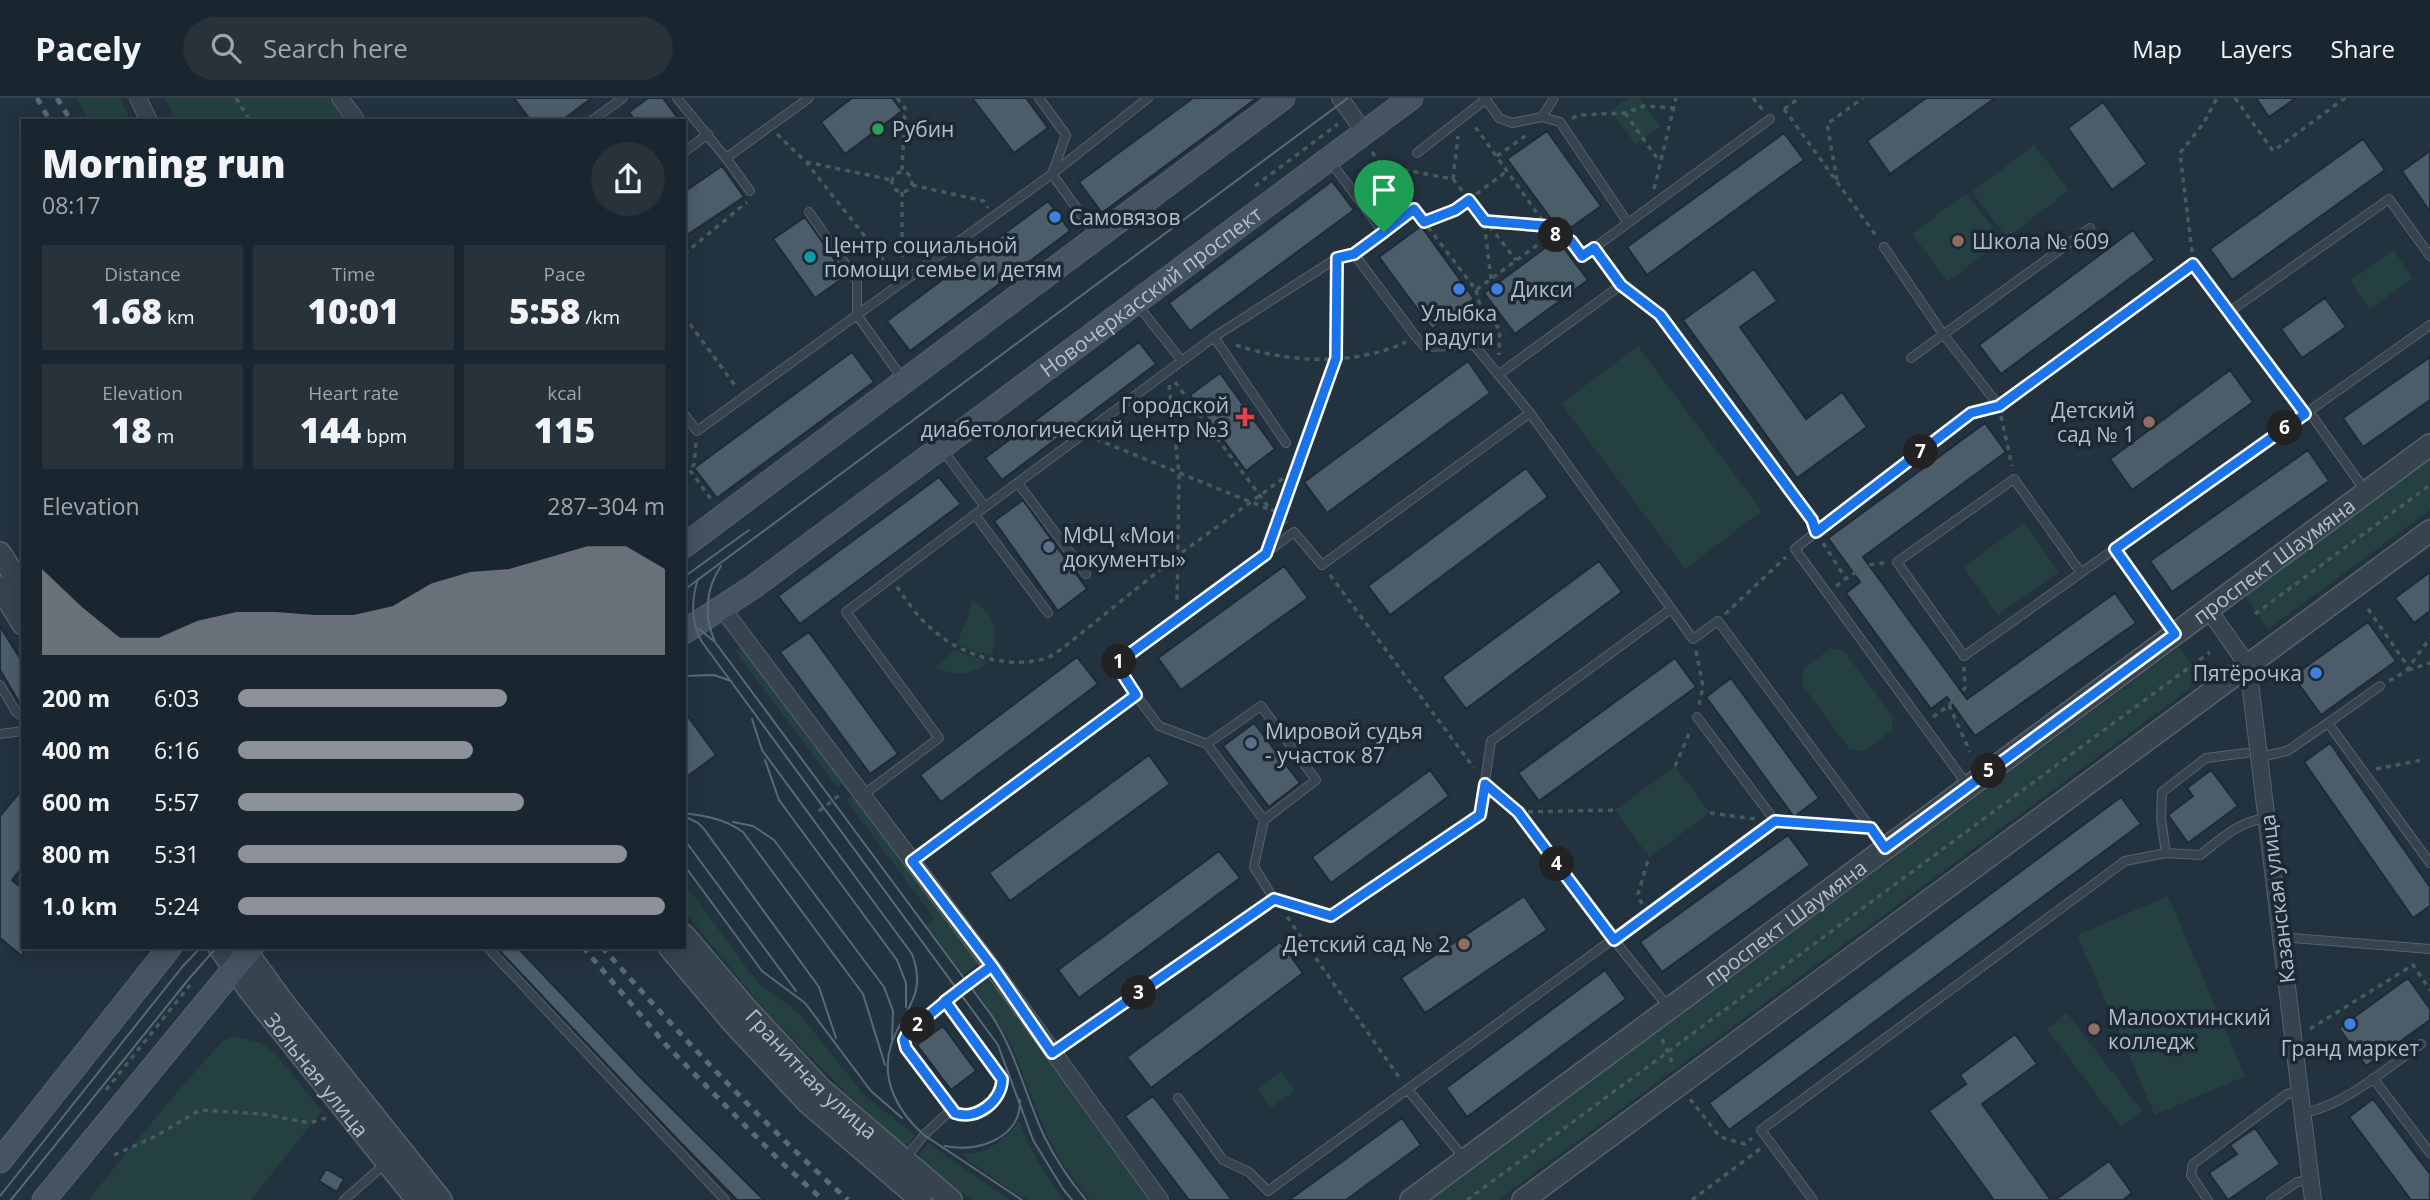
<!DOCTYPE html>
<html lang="en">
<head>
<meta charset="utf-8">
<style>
	:root { --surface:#1a262f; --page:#27323b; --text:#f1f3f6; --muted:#9fa5aa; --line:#38434b; --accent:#8c9099 }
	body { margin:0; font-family:"Open Sans",sans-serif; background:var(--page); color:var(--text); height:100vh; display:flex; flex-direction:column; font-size:26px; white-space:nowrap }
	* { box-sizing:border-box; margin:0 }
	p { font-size:23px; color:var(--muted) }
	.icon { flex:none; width:38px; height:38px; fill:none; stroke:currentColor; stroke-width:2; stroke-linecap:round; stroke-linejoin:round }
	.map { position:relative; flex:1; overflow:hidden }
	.side { position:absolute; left:21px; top:21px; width:665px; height:830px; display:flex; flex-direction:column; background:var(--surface); border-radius:0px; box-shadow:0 4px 18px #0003,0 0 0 2px var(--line) }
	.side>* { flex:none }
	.pin { position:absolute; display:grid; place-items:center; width:60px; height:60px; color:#fff; margin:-72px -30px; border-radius:50% 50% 50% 0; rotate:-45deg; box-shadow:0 0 7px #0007 }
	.pin .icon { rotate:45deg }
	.km { position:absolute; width:35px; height:35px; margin:-18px; border-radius:50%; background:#222; color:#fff; font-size:19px; line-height:35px; text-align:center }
	.round { display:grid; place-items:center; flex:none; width:74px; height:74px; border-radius:37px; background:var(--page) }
	.overview { display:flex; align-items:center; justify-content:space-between; height:119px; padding:0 21px }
	h1 { font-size:38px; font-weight:800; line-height:52px }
	.metrics { display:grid; grid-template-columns:repeat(3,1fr); gap:10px; height:119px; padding:7px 21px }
	.metrics div { display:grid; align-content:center; border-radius:0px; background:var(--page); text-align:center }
	.metrics b { font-size:35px; font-weight:800 }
	.metrics small { font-size:19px; font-weight:400 }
	.metrics p { font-size:19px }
	.chart { height:196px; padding:14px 21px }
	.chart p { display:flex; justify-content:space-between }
	.chart svg { width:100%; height:126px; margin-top:7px; fill:var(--accent); opacity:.7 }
	ul { padding:0 21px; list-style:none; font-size:23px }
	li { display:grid; grid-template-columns:112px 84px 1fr; align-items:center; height:52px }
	li i { height:18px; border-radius:9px; background:var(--accent) }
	header { display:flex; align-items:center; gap:42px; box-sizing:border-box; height:98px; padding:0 35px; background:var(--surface); border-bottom:2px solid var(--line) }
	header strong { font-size:33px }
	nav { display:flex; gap:38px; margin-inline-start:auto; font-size:24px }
	.search { width:490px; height:63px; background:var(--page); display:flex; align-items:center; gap:18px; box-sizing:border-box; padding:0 24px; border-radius:38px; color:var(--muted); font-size:26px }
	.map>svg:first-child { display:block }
	.green { fill:#254040 }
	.building { fill:#4c5d6a; stroke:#1e2b36; stroke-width:2 }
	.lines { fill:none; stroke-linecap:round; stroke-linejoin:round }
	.service-casing { stroke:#55626d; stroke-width:10 }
	.minor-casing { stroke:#55626d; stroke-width:18 }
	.tertiary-casing { stroke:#55626d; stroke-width:24 }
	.secondary-casing { stroke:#55626d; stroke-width:25 }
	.path { stroke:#435c5c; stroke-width:3.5; stroke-dasharray:5 5; stroke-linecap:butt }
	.service { stroke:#37444f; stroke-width:8 }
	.minor { stroke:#37444f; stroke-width:16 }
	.tertiary { stroke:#37444f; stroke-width:21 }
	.secondary { stroke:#455362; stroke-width:23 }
	.tram { stroke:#596976; stroke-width:2 }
	.rail { stroke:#596976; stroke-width:5; stroke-dasharray:7 7; stroke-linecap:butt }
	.route-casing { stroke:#fff; stroke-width:14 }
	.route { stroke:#1a73e8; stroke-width:9 }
	.leisure-dot { fill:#2e9e5b; stroke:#1c2934; stroke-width:2.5 }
	.shop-dot { fill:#3f7fe0; stroke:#1c2934; stroke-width:2.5 }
	.education-dot { fill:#8d6e63; stroke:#1c2934; stroke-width:2.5 }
	.culture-dot { fill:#0f9aa8; stroke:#1c2934; stroke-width:2.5 }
	.health-dot { fill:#e0444e; stroke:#1c2934; stroke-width:2.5 }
	.service-dot { fill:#5c6f8a; stroke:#1c2934; stroke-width:2.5 }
	.labels { text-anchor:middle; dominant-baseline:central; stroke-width:7; stroke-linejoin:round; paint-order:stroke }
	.poi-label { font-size:21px; fill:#b3bfca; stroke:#1c2934; text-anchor:start }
	.street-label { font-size:21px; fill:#b3bfca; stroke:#1c2934 }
</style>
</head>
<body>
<header>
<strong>Pacely</strong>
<div class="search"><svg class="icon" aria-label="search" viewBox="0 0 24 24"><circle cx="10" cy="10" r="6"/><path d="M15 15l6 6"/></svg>Search here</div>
<nav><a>Map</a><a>Layers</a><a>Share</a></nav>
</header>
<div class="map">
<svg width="2430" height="1102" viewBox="0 0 2430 1102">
	<rect width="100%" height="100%" fill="#23323f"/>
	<path class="green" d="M77,0H120L131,23H89Z
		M165,0H330L347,23H176Z
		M1628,0H1640L1660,28L1635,46L1611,13Z
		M2034,47L2069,92L2007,140L1972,94Z
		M1966,95L2002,142L1948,184L1912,136Z
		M2393,152L2413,180L2370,211L2350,183Z
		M1638,248L1762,413L1685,471L1561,306Z
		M2430,362V412L2268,531L2245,498Z
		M2024,425L2059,474L1998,517L1963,469Z
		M971,502C994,513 999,533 992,557L973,553L957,545L969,516Z
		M744,546L846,682L837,689L735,553Z
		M2179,549L2203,581L1498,1102H1431Z
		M1831,550L1844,553L1892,618V632L1865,653L1850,652L1802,586L1803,571Z
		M954,552L988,564C970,578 957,579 936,569Z
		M1675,668L1710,715L1649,759L1615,712Z
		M855,695L978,861L977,867L963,877L926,827L934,820L846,702Z
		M684,785L758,885L799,915L865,998L915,1037L908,1047L901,1046L832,981L765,912L684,813Z
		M2168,798L2245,978L2155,1017L2077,837Z
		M992,878L1153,1102H1090L1061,1064L1047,1037L1009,941L973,890L986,879Z
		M2067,915L2142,1013L2121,1029L2047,931Z
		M234,938L261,945L274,954L322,1013L251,1102H88L181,989L223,943Z
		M1281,973L1295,992L1271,1010L1257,991Z
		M1019,1023C1030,1051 1045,1079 1065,1102H1028L1010,1092L960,1056C986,1056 1004,1044 1019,1023Z
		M928,1045L1005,1099L1010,1102H972L921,1062L920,1055Z"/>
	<path class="building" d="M514,0H592L561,23H531Z
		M648,0H663L680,23H635L629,14Z
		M852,0H892L902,13L845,56L821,24Z
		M972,0H1026L1048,30L1014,55Z
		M1193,0H1257L1102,115L1079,84Z
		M1926,0H1995L1890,76L1867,43Z
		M2256,0H2296L2269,19Z
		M2103,4L2147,66L2112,92L2068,30Z
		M1547,33L1601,108L1562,136L1507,61Z
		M1784,35L1804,62L1647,177L1627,149Z
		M2363,41L2385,72L2232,182L2210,151Z
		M2430,53V114L2402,73Z
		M722,68L744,99L684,139V94Z
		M1332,83L1354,112L1190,233L1169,205Z
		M1048,103L1070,133L910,253L887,223Z
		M805,119L846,178L815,200L773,141Z
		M1421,128L1474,201L1432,231L1379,159Z
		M2133,132L2155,162L2001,276L1979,247Z
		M1557,141L1588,182L1515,236L1484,195Z
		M1754,171L1777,203L1740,229L1806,321L1842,294L1867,329L1797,380L1683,222Z
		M2325,200L2346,229L2302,260L2281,231Z
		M1139,244L1156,266L1002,382L985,360Z
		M852,254L874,284L717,400L694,370Z
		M2430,259V302L2363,349L2343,320Z
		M1468,263L1490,295L1327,415L1304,384Z
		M2230,272L2253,304L2132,392L2110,361Z
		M1220,275L1275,351L1246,373L1190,297Z
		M1985,325L2006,354L1863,459L1967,601L2115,495L2136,525L1975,638L1947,599L1931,611L1846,495L1860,484L1828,440Z
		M2308,352L2329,383L2172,494L2150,463Z
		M1526,370L1548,399L1390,517L1368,488Z
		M939,379L961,406L800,526L778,498Z
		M1023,402L1087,491L1058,513L994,423Z
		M1599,463L1622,494L1466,611L1442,579Z
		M1284,468L1308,500L1181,592L1158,560Z
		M2430,474V513L2414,525L2395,500Z
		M2368,524L2396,563L2321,617L2293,578Z
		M0,528L23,565V611L0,572Z
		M809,534L898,656L870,676L780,554Z
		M1077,559L1098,586L941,704L920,677Z
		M1675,560L1696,589L1539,703L1518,675Z
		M1731,580L1819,700L1794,719L1706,599Z
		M684,613L716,657L684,681Z
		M1254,625L1300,685L1269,709L1223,648Z
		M2330,645L2430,789V808L2413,820L2304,664Z
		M1149,657L1170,686L1010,803L989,775Z
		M1430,672L1449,698L1331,785L1312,759Z
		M2211,672L2238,708L2188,745L2168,717L2193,698L2187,690Z
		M23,690V769L12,782L23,791V859L0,840V718Z
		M2121,699L2141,726L1729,1032L1709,1005Z
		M1788,737L1810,767L1662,874L1640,844Z
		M1219,753L1240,780L1079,900L1058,872Z
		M1524,798L1547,832L1425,915L1401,880Z
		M1280,844L1303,875L1151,990L1127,959Z
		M496,849H517L645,984L764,1102H737L677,1041Z
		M1605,872L1626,901L1467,1019L1446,990Z
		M2408,880L2430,911V922L2366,968L2339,930Z
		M943,928L976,973L951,992L917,947Z
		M2015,936L2037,966L1982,1006L2051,1102H1994L1929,1013L1966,986L1960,977Z
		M1153,998L1169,1019L1232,1102H1189L1125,1018Z
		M2373,1001L2430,1076V1102H2411L2349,1019Z
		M1402,1020L1421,1047L1346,1102H1289Z
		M2255,1030L2280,1066L2228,1102L2209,1075L2237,1056L2230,1047Z
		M2109,1063L2132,1095L2123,1102H2055Z
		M326,1071L344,1081L337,1094L319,1083Z"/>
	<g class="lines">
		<g class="service-casing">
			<path id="service" d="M677,0L726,60
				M1039,0L1066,37L1052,76
				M1485,0L1499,20L1512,25L1542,19L1560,24L1628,125L1594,150L1621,187L1498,277
				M1542,19L1554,0
				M591,23L623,0
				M684,54L708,36
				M1417,55L1486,1
				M1330,63L1383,134L1354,156L1416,239L1425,249L1474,247L1530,315L1322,467L1294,434L1116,566L1136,597L1159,628L1207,646L1261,608L1316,682L1264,722L1254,769L1274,801L1331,818L1480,717L1491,643L1671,511
				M1052,76L1148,0
				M750,93L726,60L809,0
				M1628,125L1770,21
				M1383,134L1414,111
				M1884,149L1943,236L1999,308L2193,166L2306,315L2313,319L2366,394
				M1621,187L1660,217
				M1136,205L1182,263
				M2229,214L2389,101L2430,158
				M1214,239L1286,345
				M1911,260L2090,130
				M902,280L857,217L1052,76L1096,137
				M1530,315L1693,541L1718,523L1885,749
				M684,316L697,333L857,217V183L809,114
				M1018,385L1086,476
				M985,409L1214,239L1337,160L1354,156
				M975,417L1048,515
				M1812,422L1816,434L1795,451L1968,688
				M2115,451L2174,534
				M2081,475L2014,381L1897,464L1964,558L2430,227
				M0,587L16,614L23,619
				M2380,588L2328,625L2430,765
				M0,636L23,633
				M1207,646L1264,722
				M2260,659L2287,653L2328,625
				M863,697L939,640L846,514L985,409L942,351
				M2166,755L2161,721L2162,694L2206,660L2246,655
				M912,763L1136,597
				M2281,839L2430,851
				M1614,842L1669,910
				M487,849L725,1102
				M945,903L1002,981C1003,1003 976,1023 955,1015L906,950L904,942L907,936L958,891L991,868
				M1052,955L1274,801
				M2373,980L2430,1055
				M1408,992L1464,1060
				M1178,1000L1223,1062L1249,1074L1268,1093L1775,723L1697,619
				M2303,1015C2344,1008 2387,970 2421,946
				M904,1062L924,1037L952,1011
				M344,1102L386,1065
				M1813,1102L1761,1032L2125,763L2166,755L2200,757C2221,741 2239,723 2267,720
				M2208,1102L2191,1077L2193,1066L2287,996L2300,994
				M2271,1102L2297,1084L2311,1082"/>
		</g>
		<g class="minor-casing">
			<path id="minor" d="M138,0L149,23
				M340,0L357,23
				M1340,0L1365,35
				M722,510L991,868L1160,1102
				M2209,512L2248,568L2313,1102"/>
		</g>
		<g class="tertiary-casing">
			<g id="tertiary">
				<path d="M0,455L23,491"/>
				<path d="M0,489L23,526"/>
				<path id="s1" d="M684,837L746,910L821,991L951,1102"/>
				<path id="s2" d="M219,849L250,893L417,1102"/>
				<path d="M243,849L286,908L441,1102"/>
				<path d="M669,849L734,926L808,1005L921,1102"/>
				<path id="s3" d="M1411,1102L2430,347"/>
				<path d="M1523,1102L2430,433"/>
			</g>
		</g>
		<g class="secondary-casing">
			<g id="secondary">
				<path d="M684,448L1283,0"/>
				<path id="s4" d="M684,534L753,489L1411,0"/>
				<path d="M0,1063L170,849"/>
				<path d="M44,1102L252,849"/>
			</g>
		</g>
		<path class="path" d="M236,0L250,23
			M897,0L905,10L902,73
			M1753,0L1763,12
			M2235,0L2273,53L2345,0
			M1784,11L1877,139
			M1784,11L1799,0
			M1625,15L1659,63
			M1572,20L1581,17L1625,15L1644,8L1674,10
			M777,36L806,64L894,175
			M1372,54L1407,101
			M1497,58L1528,36
			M806,64L892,82
			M1384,68L1453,81L1516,162
			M892 84a10 10 0 1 1 20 0a10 10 0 1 1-20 0Z
			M1453,81L1458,38
			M1837,82L1827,26L1863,0
			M912,87L984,103L988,110
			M1255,88L1338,26
			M1654,91L1676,0
			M1422,121L1476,192L1552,136L1474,27
			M1424,124L1455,112L1507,73
			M1552,136L1571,143L1583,158
			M2192,154L2180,55L2203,26L2217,0
			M684,156L747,104
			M902,169V94
			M1491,181L1484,123L1546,128
			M1476,192L1479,204L1500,232L1499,257
			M684,218L736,289
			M1668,227L1804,412
			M1236,247C1288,265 1355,268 1406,244
			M1175,284L1270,411L1279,415L1287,425
			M1169,287L1179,375L1177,506
			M2001,318L2012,368
			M1096,341L1268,411
			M696,345L694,367L689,371L713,404
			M1826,426L1971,315L1987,311
			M1273,434L1336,260L1337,173
			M1823,445L1846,481
			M1330,477L1474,670
			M1836,488L1866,467L1885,465
			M897,489C907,503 918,520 932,531C960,557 1006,571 1044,561C1051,559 1057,554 1063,550L1177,458L1296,371
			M2368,511L2409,570
			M1725,516L1786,459
			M2255,516L2430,387
			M1696,553L1703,589L1699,607
			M2408,572L2430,565
			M2389,583L2406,573L2430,540
			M1949,607L1965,590L1964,569
			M1933,619L1949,607L1970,654
			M1675,668L1691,631
			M2376,671L2422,662
			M1495,694L1518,714L1606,832
			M819,713L842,695
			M1518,714L1615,712
			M1710,715L1756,721
			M1788,724L1854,729
			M1642,806L1638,796L1649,759
			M1287,819L1401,982
			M2310,931L2413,867L2430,892
			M1662,941L1674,969
			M106,992L190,887
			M1690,1001L1720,1039L1745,1046L1752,1040
			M114,1057L154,1039L200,1012L264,1016L309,1025L326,1020
			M1467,1102L2210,554
			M1692,1102L1760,1051"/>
		<use href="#service" class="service"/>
		<use href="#minor" class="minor"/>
		<use href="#tertiary" class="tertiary"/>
		<use href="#secondary" class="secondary"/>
		<path class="tram" d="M684,479L749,432
			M698,481C691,502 691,525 702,544L998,947L1033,1042L1063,1091L1072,1102
			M684,492L1348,0
			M699,531L715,544L992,918C1017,957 1025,997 1044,1038C1056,1062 1069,1082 1086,1102
			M715,544C704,519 705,491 721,468
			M684,578L714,577L731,583
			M752,621L762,652L912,856C928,898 903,911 891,947C880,982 898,1014 924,1037L1022,1102
			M765,662L779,702L897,862L906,885V909
			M684,715C706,718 725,721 743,734L863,896L885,967
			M684,718L698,725L704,731L819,889L836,940
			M733,724L753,728L774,742L884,889L893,913L892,942
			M684,741L796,893
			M684,767L762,873L805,905L871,993L902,1020
			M945,1048C976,1055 1021,1041 1020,1002
			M0,1098L183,868L201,849
			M11,1102L188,882L217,849"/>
		<path class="rail" d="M37,0L50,23
			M57,0L71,23
			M583,849L666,947L782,1065L823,1102
			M602,849C680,937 760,1023 848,1102"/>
	</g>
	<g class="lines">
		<g class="route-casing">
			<path id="route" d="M1384,134L1354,156L1337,160L1336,260L1266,456L1116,566L1136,597L912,763L992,868C961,889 935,912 907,936L904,942L906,950L955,1015C976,1023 1002,1003 1002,981L945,903L992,868L1052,955L1274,801L1331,818L1480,717L1485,686L1518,714L1614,842L1775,723L1871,730L1885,750L2175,536L2115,451L2305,316L2193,166L1999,308L1971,315L1816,434L1812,422L1660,217L1621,187L1594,150L1582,158L1571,143L1552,136L1547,128L1485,123L1469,102L1455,112L1424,124L1414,111L1384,134"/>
		</g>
		<use href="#route" class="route"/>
	</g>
	<circle class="leisure-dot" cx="878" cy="31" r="7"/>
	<g class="shop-dot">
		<circle cx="1055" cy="119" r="7"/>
		<circle cx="1459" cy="191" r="7"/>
		<circle cx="1497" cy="191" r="7"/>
		<circle cx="2316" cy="575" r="7"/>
		<circle cx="2350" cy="926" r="7"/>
	</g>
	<g class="education-dot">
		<circle cx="1958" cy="143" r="7"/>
		<circle cx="2149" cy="324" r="7"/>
		<circle cx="1464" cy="846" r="7"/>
		<circle cx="2094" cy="931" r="7"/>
	</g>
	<circle class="culture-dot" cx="810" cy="159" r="7"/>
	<path class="health-dot" d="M1241.5 308.5h7v7h7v7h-7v7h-7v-7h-7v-7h7z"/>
	<g class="service-dot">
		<circle cx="1049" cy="449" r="7"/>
		<circle cx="1251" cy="645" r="7"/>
	</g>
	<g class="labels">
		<g class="poi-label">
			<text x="892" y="31">Рубин</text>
			<text x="1069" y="119">Самовязов</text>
			<text x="1972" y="143">Школа № 609</text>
			<text x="824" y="147">Центр социальной<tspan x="824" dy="24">помощи семье и детям</tspan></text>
			<text x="1511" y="191">Дикси</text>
			<text x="1459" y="215" text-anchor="middle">Улыбка<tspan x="1459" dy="24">радуги</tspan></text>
			<text x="1229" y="307" text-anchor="end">Городской<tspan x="1229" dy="24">диабетологический центр №3</tspan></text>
			<text x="2135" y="312" text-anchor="end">Детский<tspan x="2135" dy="24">сад № 1</tspan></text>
			<text x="1063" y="437">МФЦ «Мои<tspan x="1063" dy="24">документы»</tspan></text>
			<text x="2302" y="575" text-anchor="end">Пятёрочка</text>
			<text x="1265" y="633">Мировой судья<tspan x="1265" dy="24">- участок 87</tspan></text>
			<text x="1450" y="846" text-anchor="end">Детский сад № 2</text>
			<text x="2108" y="919">Малоохтинский<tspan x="2108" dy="24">колледж</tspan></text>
			<text x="2350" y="950" text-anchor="middle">Гранд маркет</text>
		</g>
		<g class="street-label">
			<text stroke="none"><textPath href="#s4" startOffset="578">Новочеркасский проспект</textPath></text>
			<text stroke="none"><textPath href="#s3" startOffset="1074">проспект Шаумяна</textPath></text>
			<text transform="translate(2277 801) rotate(-97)">Казанская улица</text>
			<text stroke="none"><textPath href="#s3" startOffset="466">проспект Шаумяна</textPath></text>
			<text stroke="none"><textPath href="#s1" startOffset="189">Гранитная улица</textPath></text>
			<text stroke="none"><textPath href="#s2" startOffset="161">Зольная улица</textPath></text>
		</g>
	</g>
</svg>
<div class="pin" style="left:1384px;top:134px;background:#1e9e55"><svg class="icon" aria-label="arrive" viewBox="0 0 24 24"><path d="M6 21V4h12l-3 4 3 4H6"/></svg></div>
<b class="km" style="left:1119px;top:564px">1</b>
<b class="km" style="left:918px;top:927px">2</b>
<b class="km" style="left:1139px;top:895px">3</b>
<b class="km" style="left:1557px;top:766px">4</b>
<b class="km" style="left:1989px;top:673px">5</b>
<b class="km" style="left:2285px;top:330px">6</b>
<b class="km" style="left:1921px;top:354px">7</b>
<b class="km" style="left:1556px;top:137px">8</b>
<section class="side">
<div class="overview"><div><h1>Morning run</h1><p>08:17</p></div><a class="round"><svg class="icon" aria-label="share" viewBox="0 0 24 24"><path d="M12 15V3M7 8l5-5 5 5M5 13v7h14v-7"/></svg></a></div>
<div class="metrics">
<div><p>Distance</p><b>1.68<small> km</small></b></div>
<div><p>Time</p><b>10:01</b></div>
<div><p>Pace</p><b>5:58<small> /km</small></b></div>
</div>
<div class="metrics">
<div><p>Elevation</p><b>18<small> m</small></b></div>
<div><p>Heart rate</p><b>144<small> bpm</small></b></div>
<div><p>kcal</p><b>115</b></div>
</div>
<div class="chart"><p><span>Elevation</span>287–304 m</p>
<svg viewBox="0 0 160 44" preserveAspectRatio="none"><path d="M0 44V14L10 27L20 38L30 38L40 32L50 29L60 29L70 30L80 30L90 27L100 19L110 15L120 14L130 10L140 6L150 6L160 14V44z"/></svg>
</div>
<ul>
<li><b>200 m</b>6:03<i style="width:63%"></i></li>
<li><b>400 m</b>6:16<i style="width:55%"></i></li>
<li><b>600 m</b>5:57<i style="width:67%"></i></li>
<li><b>800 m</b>5:31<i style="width:91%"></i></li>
<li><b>1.0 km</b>5:24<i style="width:100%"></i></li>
</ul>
</section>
</div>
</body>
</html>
